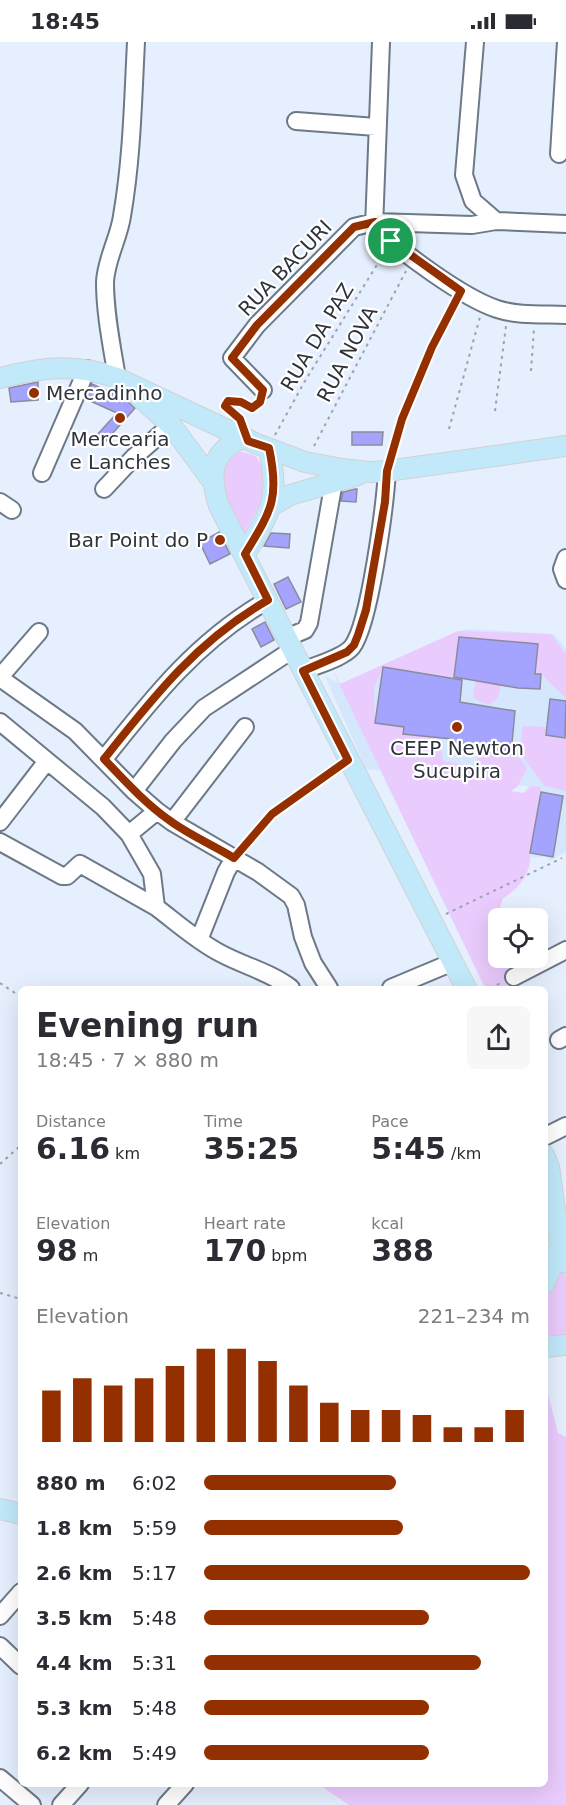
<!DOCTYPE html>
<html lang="en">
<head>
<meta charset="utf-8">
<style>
	:root { --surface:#fff; --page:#f7f7f7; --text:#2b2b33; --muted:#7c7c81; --accent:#942f00 }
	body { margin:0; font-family:"DejaVu Sans",sans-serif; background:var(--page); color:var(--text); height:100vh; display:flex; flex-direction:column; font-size:22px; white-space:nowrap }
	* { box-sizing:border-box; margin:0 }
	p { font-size:20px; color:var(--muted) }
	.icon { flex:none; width:33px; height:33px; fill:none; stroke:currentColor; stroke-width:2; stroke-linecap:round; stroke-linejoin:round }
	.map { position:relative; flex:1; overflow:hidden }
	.side { position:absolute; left:18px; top:944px; width:530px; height:801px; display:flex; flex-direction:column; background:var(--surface); border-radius:9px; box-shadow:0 6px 24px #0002 }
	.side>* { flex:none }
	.fabs { position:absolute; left:488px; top:866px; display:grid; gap:12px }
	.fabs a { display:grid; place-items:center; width:60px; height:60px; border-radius:9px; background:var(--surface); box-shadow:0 6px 24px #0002; font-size:30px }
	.pin { position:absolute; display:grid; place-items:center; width:51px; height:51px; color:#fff; margin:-26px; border:3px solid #fff; border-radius:50%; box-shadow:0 2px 6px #0007 }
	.round { display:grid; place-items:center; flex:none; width:63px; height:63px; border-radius:9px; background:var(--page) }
	.summary { display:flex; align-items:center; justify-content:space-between; height:102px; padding:0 18px }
	h1 { font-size:33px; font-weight:800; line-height:45px }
	.stats { display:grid; grid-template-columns:repeat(3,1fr); gap:9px; height:102px; padding:6px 18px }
	.stats div { display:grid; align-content:center }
	.stats b { font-size:30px; font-weight:800 }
	.stats small { font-size:16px; font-weight:400 }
	.stats p { font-size:16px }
	.chart { height:168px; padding:12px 18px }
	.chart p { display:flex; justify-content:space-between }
	.chart svg { width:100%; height:108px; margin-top:6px; stroke:var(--accent); stroke-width:6 }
	ul { padding:0 18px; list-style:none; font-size:20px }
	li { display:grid; grid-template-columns:96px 72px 1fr; align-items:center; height:45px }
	li i { height:15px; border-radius:8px; background:var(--accent) }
	.status { display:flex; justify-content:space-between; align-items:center; height:42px; padding:0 30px; background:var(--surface); direction:ltr }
	.status svg { height:16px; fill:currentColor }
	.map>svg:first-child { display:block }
	.built { fill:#d5e7fd }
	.green { fill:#eacbfd }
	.building { fill:#a4a3fd; stroke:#8b8b9d; stroke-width:1.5 }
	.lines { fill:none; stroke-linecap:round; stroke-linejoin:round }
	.minor-casing { stroke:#6d7987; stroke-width:20 }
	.major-casing { stroke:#d1d2d4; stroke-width:22 }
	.path { stroke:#9ba3ae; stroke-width:2; stroke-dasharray:3 4.5; stroke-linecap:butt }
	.minor { stroke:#fff; stroke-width:16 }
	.major { stroke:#c1e9fa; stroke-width:20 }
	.route-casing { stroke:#fff; stroke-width:12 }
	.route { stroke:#942f00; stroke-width:8 }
	.poi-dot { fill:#942f00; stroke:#fff; stroke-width:2 }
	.labels { text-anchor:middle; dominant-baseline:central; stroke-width:4.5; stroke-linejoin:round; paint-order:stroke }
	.street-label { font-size:20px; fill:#2f343a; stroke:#fff }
	.poi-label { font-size:20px; fill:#2f343a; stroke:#fff }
</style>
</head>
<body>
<div class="status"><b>18:45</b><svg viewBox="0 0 49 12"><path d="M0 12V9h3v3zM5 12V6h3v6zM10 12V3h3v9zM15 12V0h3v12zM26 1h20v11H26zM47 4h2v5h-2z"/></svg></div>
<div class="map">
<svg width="566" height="1763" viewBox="0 0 566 1763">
	<rect width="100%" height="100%" fill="#e5effd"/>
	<path class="built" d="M465,587L554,592L566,607V810L549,819L546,815L523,816L536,745L366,727L325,634L340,642Z"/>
	<path class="green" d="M236,408L256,414L266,430L268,448L244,492L227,457L221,440L226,415Z
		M458,589L551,592L566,612V656L541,632L516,630L538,602L511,599L498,656L489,663L473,656L478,625L456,623L454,635L383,625L374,647L375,680L392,683L404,682L403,691L454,660L456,703L438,692L443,719L476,725L479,706L511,704L527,726L518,744L511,749L524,751L530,744L541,745L530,811C532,830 519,847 503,856L498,872L500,876H498V915H517L518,917L511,935L516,946H485L330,623L340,642Z
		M523,684L547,685L546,693L564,696L566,687V749L544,744L519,709Z
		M561,1226L566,1234V1299L545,1302V1255Z
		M548,1352L558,1391L566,1395V1763H349L318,1742H544V1355Z"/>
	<path class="building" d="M38,340V358L11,360L9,346Z
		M92,342L123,356L135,366L105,400L97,393L117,371L86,357Z
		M352,390H383L382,403H352Z
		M355,447H357L356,460L341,459L343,450Z
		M219,490L230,512L210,522L200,501Z
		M271,491L290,492L289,506L264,504Z
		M288,535L301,560L286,567L274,542Z
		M265,580L274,598L261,605L252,587Z
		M459,595L538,602L535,632H541L540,647L518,646L454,635Z
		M383,625L462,638L460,660L515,669L511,712L457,707L452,697L403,692L404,685L375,681Z
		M550,657L566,659L565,696L546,693Z
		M541,750L563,754L553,815L530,811Z"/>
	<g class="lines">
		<g class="minor-casing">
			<path id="minor" d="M381,0L374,186C404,211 461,255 497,267C518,274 544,272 566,273
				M475,0L464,133L473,159L496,179
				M296,79L376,85
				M559,112L566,0
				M117,336C112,305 105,272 105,240C106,217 119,196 122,174C132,116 133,58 136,0
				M263,348L232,316L257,283L354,185L375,180L472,183L496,179L566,182
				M42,431L87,327
				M104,447L134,415L171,383
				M0,460L12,468
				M566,516L562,527L566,538
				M286,596L305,588L309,581L334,439
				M303,629C316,623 343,616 352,605C370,582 385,462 387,429
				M0,635L39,590
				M0,636L75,689L134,749L157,769L172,780L258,830L291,854L296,863L303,895L313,921L329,946
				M0,680L103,765L129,792L152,832L156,865C177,881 197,899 220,911C244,924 270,930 291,946
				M104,717C153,655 198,598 268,558
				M134,749L173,699L204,666L292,608
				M0,780L47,719
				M172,780L245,685
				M129,792L157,769
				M0,800L62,834H67L80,822L156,865
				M199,898L226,830L234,816
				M514,935L566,908
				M391,946L453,920
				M559,998L566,994
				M544,1095L566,1084
				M0,1574L21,1550
				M0,1604L21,1624
				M0,1736L32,1763
				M61,1763L80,1742
				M166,1763L185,1742"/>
		</g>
		<g class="major-casing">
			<path id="major" d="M0,336C42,325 75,321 117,336L257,402L305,420L342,427L370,430L387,429L566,404
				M140,355L171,383L213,440
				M242,396C210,411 209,433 219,464L466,946
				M271,464L290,453L358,433
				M245,512C271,469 280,457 269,407
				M544,1113L549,1125L560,1203L566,1221
				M544,1242L562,1200
				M544,1305L566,1303
				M0,1467L21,1472"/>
		</g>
		<path class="path" d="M531,329L534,286
			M495,369L506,284
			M231,370L225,364L228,359L241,360L252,366L258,361
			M449,387L480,275
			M275,393L305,339L383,213
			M314,404L406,229
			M392,412C407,359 429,311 454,262
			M244,804L272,772L335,727
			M446,872L562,816
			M0,941L21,955
			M490,946L501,941
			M0,1122L21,1103
			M0,1251L21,1257"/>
		<use href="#minor" class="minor"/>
		<use href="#major" class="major"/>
	</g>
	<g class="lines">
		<g class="route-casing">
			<path id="route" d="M375,180L374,186L384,194L461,249L432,305L402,377L387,429L385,460L366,568L358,593L354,603L347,610L303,629L348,718L272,772L234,816C213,803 189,793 169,778C145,761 125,739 104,717C154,654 197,599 268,558L245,512C271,469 280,457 269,406L248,399L240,377L225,364L228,359L241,360L252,366L260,360L263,348L232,316L257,283L354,185Z"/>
		</g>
		<use href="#route" class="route"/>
	</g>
	<g class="poi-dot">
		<circle cx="34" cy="351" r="6"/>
		<circle cx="120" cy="376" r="6"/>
		<circle cx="220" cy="498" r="6"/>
		<circle cx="457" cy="685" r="6"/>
	</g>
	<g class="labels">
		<g class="street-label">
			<text transform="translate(285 226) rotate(-46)">RUA BACURI</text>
			<text transform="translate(317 295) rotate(-59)">RUA DA PAZ</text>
			<text transform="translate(347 312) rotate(-62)">RUA NOVA</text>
		</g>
		<g class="poi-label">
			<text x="46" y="351" text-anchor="start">Mercadinho</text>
			<text x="120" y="397">Mercearia<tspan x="120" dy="23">e Lanches</tspan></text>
			<text x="208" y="498" text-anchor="end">Bar Point do P</text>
			<text x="457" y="706">CEEP Newton<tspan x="457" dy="23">Sucupira</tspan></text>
		</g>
	</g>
</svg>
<div class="fabs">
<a><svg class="icon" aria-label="locate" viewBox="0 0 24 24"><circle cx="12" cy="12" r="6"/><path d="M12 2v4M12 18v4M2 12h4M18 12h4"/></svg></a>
</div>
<div class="pin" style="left:391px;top:199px;background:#1e9e55"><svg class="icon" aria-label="arrive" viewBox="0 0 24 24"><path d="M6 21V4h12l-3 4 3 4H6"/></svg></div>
<section class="side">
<div class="summary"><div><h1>Evening run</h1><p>18:45 · 7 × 880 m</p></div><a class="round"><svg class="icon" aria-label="share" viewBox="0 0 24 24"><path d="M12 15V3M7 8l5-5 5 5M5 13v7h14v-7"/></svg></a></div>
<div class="stats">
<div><p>Distance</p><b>6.16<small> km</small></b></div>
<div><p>Time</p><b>35:25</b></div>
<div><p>Pace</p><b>5:45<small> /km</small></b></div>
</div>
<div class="stats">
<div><p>Elevation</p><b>98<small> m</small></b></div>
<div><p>Heart rate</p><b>170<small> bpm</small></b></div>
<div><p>kcal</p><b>388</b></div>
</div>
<div class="chart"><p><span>Elevation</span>221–234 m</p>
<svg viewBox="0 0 160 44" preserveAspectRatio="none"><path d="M5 44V23M15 44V18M25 44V21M35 44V18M45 44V13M55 44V6M65 44V6M75 44V11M85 44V21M95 44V28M105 44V31M115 44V31M125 44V33M135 44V38M145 44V38M155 44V31"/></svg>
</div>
<ul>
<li><b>880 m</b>6:02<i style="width:59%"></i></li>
<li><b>1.8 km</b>5:59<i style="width:61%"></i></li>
<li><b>2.6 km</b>5:17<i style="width:100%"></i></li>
<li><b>3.5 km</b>5:48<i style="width:69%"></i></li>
<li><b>4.4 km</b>5:31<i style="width:85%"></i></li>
<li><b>5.3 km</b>5:48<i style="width:69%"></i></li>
<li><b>6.2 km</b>5:49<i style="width:69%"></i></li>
</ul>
</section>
</div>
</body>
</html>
